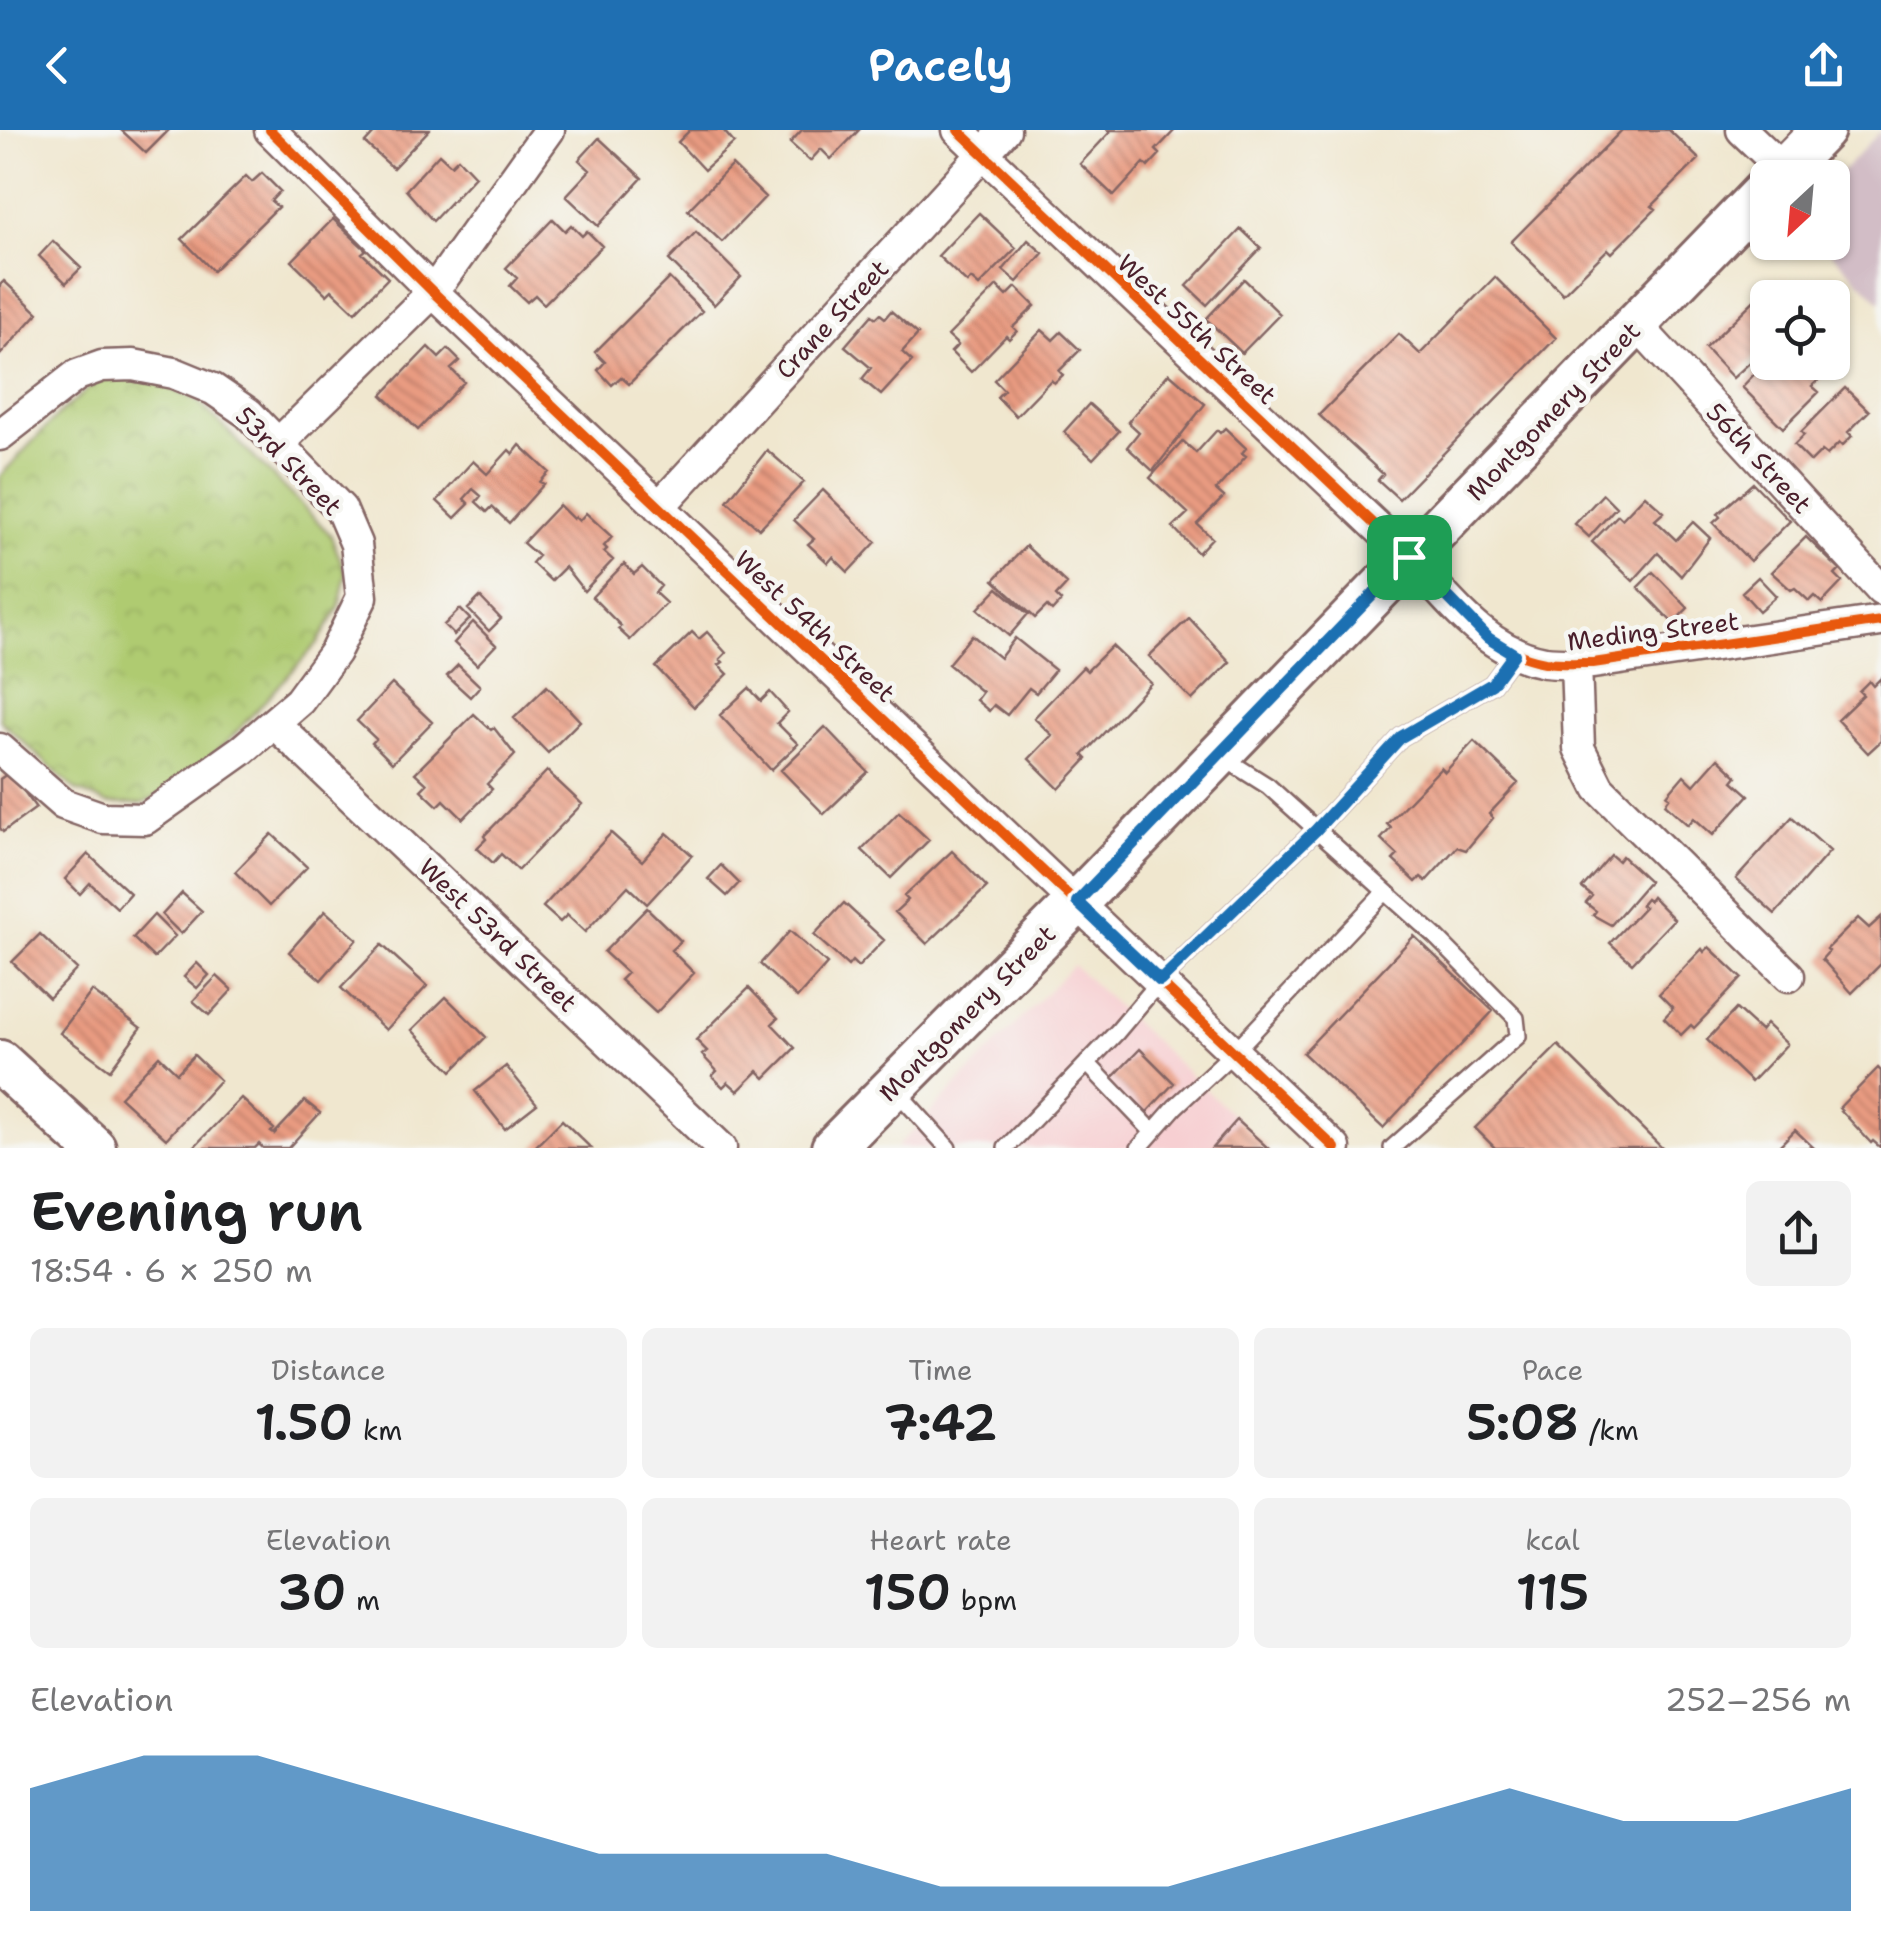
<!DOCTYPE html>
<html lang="en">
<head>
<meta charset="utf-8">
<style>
	:root { --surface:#fff; --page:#f2f2f2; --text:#202124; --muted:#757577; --accent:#1f6fb2 }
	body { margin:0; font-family:"Shantell Sans",sans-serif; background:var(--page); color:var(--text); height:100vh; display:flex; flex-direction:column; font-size:38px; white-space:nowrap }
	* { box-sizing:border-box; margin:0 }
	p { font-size:32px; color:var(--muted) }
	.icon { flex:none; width:55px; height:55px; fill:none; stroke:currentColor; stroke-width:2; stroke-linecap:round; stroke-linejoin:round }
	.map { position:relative; height:1018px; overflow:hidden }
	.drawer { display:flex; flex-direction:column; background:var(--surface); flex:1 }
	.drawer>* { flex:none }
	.needle { width:65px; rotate:206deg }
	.tools { position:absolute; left:1750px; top:30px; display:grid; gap:20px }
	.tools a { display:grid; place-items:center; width:100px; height:100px; border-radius:15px; background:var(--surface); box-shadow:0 2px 8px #0004; font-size:50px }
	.pin { position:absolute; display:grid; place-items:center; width:85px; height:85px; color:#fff; margin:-42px; border-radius:20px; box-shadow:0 5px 15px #0006 }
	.round { display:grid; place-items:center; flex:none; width:105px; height:105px; border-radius:15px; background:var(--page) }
	.overview { display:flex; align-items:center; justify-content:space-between; height:170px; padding:0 30px }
	h1 { font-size:55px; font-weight:600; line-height:75px }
	.figures { display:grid; grid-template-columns:repeat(3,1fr); gap:15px; height:170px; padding:10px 30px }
	.figures div { display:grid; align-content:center; border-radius:15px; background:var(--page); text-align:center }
	.figures b { font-size:50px; font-weight:600 }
	.figures small { font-size:28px; font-weight:400 }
	.figures p { font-size:28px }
	.chart { height:280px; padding:20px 30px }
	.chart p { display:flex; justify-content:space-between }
	.chart svg { width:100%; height:180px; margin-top:10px; fill:var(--accent); opacity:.7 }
	header { display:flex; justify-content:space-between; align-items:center; height:130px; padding:0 30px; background:var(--accent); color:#fff; font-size:45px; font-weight:600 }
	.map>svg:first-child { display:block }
	.built { fill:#f7cfd2 }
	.industrial { fill:#d2bdc6 }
	.park { fill:url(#park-crowns); stroke:#7c754e; stroke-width:2.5 }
	.building { fill:url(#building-back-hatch) }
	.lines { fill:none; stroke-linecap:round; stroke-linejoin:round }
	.lane-casing { stroke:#846564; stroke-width:20 }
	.street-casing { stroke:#846564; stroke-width:35 }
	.secondary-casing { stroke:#846564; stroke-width:48 }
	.lane { stroke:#fff; stroke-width:15 }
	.street { stroke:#fff; stroke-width:30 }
	.secondary { stroke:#fff; stroke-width:42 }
	.cycleway-casing { stroke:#f6f6f2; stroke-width:16 }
	.cycleway { stroke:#e8590c; stroke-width:10 }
	.route-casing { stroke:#fff; stroke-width:20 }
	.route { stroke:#1f6fb2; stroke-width:12 }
	.labels { text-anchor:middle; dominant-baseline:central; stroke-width:9; stroke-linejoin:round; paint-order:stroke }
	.street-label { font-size:25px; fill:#4a1f2b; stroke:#f6f6f2 }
</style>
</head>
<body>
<header><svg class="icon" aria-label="back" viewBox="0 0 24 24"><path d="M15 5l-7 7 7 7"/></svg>Pacely<svg class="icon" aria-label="share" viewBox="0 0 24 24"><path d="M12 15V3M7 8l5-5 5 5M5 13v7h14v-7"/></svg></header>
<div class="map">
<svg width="1881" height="1018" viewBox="0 0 1881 1018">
	<defs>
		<pattern id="park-crowns" width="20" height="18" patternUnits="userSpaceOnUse" patternTransform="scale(2.5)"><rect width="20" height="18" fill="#afcb71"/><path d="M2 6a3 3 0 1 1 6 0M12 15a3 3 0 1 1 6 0" fill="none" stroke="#98ae62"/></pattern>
		<pattern id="building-back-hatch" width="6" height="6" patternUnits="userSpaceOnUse" patternTransform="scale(2.5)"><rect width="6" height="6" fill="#e99b81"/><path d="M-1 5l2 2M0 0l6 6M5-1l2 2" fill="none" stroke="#bf7e6a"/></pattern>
	</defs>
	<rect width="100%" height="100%" fill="#f6f6f2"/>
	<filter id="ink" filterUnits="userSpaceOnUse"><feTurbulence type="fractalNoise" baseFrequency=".01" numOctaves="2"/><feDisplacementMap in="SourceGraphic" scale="20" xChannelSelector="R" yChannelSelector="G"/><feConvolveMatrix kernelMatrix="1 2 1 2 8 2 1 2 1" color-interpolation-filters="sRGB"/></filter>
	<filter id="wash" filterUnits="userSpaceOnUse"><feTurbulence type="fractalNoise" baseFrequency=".0048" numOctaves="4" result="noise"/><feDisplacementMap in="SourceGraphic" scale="40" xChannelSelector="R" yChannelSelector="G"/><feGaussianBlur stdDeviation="2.25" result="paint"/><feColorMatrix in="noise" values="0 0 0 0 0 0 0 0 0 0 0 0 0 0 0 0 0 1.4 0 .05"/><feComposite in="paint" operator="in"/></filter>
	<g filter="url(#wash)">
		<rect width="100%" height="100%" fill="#f0e7cf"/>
		<path class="built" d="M1073,835L1268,1018H896Z"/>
		<path class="industrial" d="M1881,1V172L1821,113L1832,112L1833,51Z"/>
		<path class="park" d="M102,247H148L199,272L330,404L346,443L339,478L317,514L229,610L177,658L141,674H108L75,660L0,590V346L59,284Z"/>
		<g id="blocks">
			<path class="building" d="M121,0H169L146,23Z
				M377,0H429L393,38L365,13Z
				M690,0H723L734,13L704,40L678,12Z
				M802,0H859L831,29L821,19L810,31L790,13Z
				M1108,0H1175L1156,20L1160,24L1148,37L1144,33L1114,66L1080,34L1110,2Z
				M1622,0H1669L1699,29L1652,76L1656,79L1612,123L1608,119L1563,164L1511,112Z
				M599,8L642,48L598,96L566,66L590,40L579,30Z
				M439,24L451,35L458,28L475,46L433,91L406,60Z
				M732,35L765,67L722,112L688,80Z
				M262,43L280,61L271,71L278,77L213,141L182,109L246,46L252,52Z
				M979,83L1016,118L979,156L971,149L967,153L938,126Z
				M333,89L366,120L362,123L388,148L355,182L332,160L327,165L292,131Z
				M553,89L565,101L571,95L582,106L587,101L602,116L544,174L535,165L527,172L510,156L517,148L506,138Z
				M1241,99L1261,118L1207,175L1187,156Z
				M696,102L741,147L714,175L669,130Z
				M1028,110L1043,123L1017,152L1003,140Z
				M53,111L81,138L66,153L39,126Z
				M1495,147L1556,208L1399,369L1378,350L1383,344L1319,285L1399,204L1420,224Z
				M669,148L702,181L629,254L621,247L612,255L598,240L605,232L595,222Z
				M1244,149L1280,184L1242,223L1206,189Z
				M4,151L38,183L0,225V155Z
				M1773,152L1788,168H1768V216L1733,248L1705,218Z
				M997,156L1007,166L1016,157L1035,176L1013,197L1017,201L1009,209L1006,206L971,242L951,222L958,215L948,206Z
				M891,181L918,204L902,222L912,231L881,265L862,249L871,238L845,216L872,185L876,188L880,184L885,188Z
				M1042,200L1053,210L1061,202L1080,220L1059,241L1063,245L1054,253L1051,250L1016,286L997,267L1004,260L994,250Z
				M428,217L439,228L448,219L460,231L451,239L464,252L418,300L382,265Z
				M1766,232H1821L1817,238L1824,245L1812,256L1819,262L1783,298L1742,257Z
				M1169,243L1205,274L1153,341L1127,317L1139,302L1128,292Z
				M1845,258L1869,281L1848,302L1852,306L1842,316L1839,313L1827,325L1822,321L1811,332L1794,315L1804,305L1801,302Z
				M1089,274L1119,301L1093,329L1064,302Z
				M1225,298L1246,318L1242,323L1246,326L1216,360L1224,367L1197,394L1212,408L1198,423L1173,397L1188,383L1150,348L1183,311L1196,323L1217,300L1220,303Z
				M520,315L549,342L540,352L544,354L509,393L492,377L487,382L476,372L481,366L473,359L464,369L469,374L455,388L437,371L473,331L487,344L509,320L513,324Z
				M767,320L804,352L759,399L727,371Z
				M1753,353L1790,391L1750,431L1713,393L1720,387L1718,384Z
				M823,360L876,412L848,442L833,427L828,433L808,414L814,409L794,390Z
				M1603,364L1616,377L1589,407L1575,394Z
				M1645,365L1664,382L1655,390L1676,410L1693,392L1710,408L1681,446L1658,423L1633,451L1592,412L1618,385L1622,389Z
				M559,375L573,389L575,387L579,391L586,383L612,407L604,416L607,419L604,422L613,430L584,461L565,437L551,451L532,433L538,426L523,413Z
				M1806,407L1840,440L1835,445L1842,452L1822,473L1814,466L1809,471L1795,458L1791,460L1771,442Z
				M1026,416L1067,454L1056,466L1061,471L1052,481L1047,476L1035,488L994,450Z
				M624,434L634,444L642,437L661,456L655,463L666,473L630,510L618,499L621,496L592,467Z
				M1653,442L1688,478L1673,493L1638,457Z
				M1758,447L1776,466L1759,481L1742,462Z
				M998,458L1028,484L1009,506L978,479Z
				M480,467L501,489L489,501L468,479Z
				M460,479L470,489L454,505L444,495Z
				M1189,488L1230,532L1192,570L1149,526Z
				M473,492L496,515L477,535L454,513Z
				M692,502L699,509L707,502L726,523L720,529L723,532L719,535L728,544L694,577L656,537Z
				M972,505L1000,528L1015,508L1055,540L1036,563L1029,558L1007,585L994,575L989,581L976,570L982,562L948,534Z
				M1112,516L1151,553L1083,625L1087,629L1059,659L1029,629L1052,605L1034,588L1083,537L1087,541Z
				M458,535L480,556L470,567L447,546Z
				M1881,548V611L1868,623L1837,590L1863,565L1859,561L1869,551L1873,556Z
				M392,554L432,592L392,633L372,613L376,609L357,591Z
				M547,556L580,591L548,623L514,588Z
				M749,558L761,571L770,562L788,582L777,593L798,614L771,640L720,585Z
				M474,584L491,600L494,598L515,625L487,654L492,659L463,689L444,670L438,676L421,660L427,654L415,643Z
				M825,597L868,642L824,684L781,640Z
				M1474,611L1518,653L1489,684L1493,688L1466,720L1457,717L1426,751L1421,747L1416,752L1393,730L1398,725L1381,709L1391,698L1387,694L1441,638L1445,642Z
				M1718,628L1737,646L1733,651L1749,665L1713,705L1694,688L1688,695L1665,674L1670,667L1667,665L1684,645L1694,655Z
				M547,641L582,674L518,740L501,724L493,733L477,718L486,709L484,706Z
				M10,642L36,678L3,702L0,698V649Z
				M899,682L929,710L891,748L862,720Z
				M1792,687L1830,721L1775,784L1736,749Z
				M611,703L642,731L667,703L692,725L647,774L628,756L585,802L567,785L560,792L543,777Z
				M272,704L307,737L269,776L235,742Z
				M952,721L987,757L927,814L895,782L908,770L904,766Z
				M88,724L130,763L117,778L90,753L80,764L65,749Z
				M1611,725L1618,731L1622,726L1649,751L1611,795L1593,785L1596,781L1586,773L1592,766L1582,758Z
				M721,735L739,753L727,766L708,749Z
				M182,763L202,781L181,804L162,785Z
				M1652,767L1674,789L1632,833L1610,813L1644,777L1641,775L1646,769L1649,771Z
				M844,773L884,810L858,837L852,831L848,836L814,805Z
				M647,778L681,811L671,820L694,843L656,883L620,850L627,843L604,822Z
				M325,781L357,809L321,850L289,822Z
				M154,785L175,806L154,828L133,808Z
				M1881,787V834L1852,863L1822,829L1829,821L1827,819L1858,788L1869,798Z
				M790,801L827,834L797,868L760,834Z
				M40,804L77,839L49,868L12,832Z
				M1414,806L1493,881L1383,998L1303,923Z
				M382,815L427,856L386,900L341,858Z
				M1709,817L1742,848L1694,898L1691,895L1681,905L1664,888L1673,878L1659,864L1702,819L1704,822Z
				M197,833L209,845L197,858L184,847Z
				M217,846L232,860L209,885L193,871Z
				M749,858L778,888L772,894L795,918L765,948L758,941L738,961L728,952L723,957L712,946L717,941L702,925L707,921L696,910Z
				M92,861L141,898L110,940L60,903Z
				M446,867L486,907L452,941L412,900Z
				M1736,879L1760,901L1766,894L1787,914L1751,952L1707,910Z
				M1558,915L1662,1018H1495L1475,998Z
				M1140,919L1174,953L1147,982L1112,948Z
				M194,925L220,950L166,1009L120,967L159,926L177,943Z
				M506,936L537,974L505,999L475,961Z
				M1878,938L1881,941V1018L1873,1011L1871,1013L1839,978Z
				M241,968L274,999L271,1002L274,1004L305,971L320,983L288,1018H263L259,1014L255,1018H193Z
				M562,990L591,1018H534Z
				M1237,990L1268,1018H1212Z
				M1795,1000L1814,1018H1777Z"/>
		</g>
	</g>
	<g filter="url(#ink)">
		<use href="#blocks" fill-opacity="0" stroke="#846564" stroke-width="2.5"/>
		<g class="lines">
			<g class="lane-casing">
				<path id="lane" d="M1222,627L1268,656L1436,807L1516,888L1518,906L1392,1018
					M1087,933L1153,1002
					M894,958L948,1018
					M1006,1018L1117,902L1160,851L1316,700L1401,607L1492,554L1514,524
					M1139,1018L1175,977L1234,922L1385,762"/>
			</g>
			<g class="street-casing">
				<path id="street" d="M270,0L433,162L1335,1018
					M958,0L1409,427C1448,469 1485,522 1545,532C1561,534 1578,533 1593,533L1881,491
					M1742,0L1784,40
					M1637,195L1881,460
					M0,305L77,245L102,236L133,235L174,243L213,259L248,283L341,379L356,414L362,467L335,522L299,571L242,620L145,689L103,688L63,674L0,619
					M279,313L433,162L549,0
					M659,377L1005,0
					M1576,533L1579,618L1599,658L1789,846
					M274,593L721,1018"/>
			</g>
			<g class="secondary-casing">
				<path id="secondary" d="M1776,48L1823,0
					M0,932L94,1018
					M833,1018L1077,772L1768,57"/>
			</g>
			<use href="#lane" class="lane"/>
			<use href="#street" class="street"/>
			<use href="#secondary" class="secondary"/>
			<g class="cycleway-casing">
				<path id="cycleway" d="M270,0L433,162L1335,1018
					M958,0L1409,427C1448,469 1485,522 1545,532C1561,534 1578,533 1593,533L1881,491"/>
			</g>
			<use href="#cycleway" class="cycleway"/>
		</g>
	</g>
	<g class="lines" filter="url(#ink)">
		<g class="route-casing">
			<path id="route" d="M1409,427L1488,508L1514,524L1492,554L1401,607L1316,700L1160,851L1077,772Z"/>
		</g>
		<use href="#route" class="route"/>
	</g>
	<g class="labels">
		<g class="street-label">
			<text transform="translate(832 189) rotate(-47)">Crane Street</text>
			<text transform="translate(1197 199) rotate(43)">West 55th Street</text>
			<text transform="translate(1553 281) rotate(-46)">Montgomery Street</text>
			<text transform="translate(1759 328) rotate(47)">56th Street</text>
			<text transform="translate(289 331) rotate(46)">53rd Street</text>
			<text transform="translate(815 496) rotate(43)">West 54th Street</text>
			<text transform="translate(1653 501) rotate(-7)">Meding Street</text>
			<text transform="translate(498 805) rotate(44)">West 53rd Street</text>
			<text transform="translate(967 883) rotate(-45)">Montgomery Street</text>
		</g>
	</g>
</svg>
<div class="tools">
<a><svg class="needle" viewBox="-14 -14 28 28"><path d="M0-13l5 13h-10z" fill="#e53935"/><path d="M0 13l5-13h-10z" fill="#757577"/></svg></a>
<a><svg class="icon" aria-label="locate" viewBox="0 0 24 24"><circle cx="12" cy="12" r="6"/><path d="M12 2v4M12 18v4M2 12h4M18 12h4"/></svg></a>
</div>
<div class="pin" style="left:1409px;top:427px;background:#1e9e55"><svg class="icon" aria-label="arrive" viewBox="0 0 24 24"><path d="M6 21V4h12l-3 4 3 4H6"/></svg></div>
</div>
<section class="drawer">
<div class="overview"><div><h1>Evening run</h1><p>18:54 · 6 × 250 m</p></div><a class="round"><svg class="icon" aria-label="share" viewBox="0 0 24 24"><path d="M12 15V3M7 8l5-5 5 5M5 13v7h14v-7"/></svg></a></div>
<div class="figures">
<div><p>Distance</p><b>1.50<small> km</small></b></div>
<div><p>Time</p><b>7:42</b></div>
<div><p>Pace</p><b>5:08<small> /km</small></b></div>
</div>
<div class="figures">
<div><p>Elevation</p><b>30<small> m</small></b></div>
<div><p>Heart rate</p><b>150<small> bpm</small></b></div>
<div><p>kcal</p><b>115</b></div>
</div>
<div class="chart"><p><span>Elevation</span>252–256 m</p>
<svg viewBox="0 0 160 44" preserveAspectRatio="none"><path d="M0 44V14L10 6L20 6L30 14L40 22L50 30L60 30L70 30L80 38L90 38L100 38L110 30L120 22L130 14L140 22L150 22L160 14V44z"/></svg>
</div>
</section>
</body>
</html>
